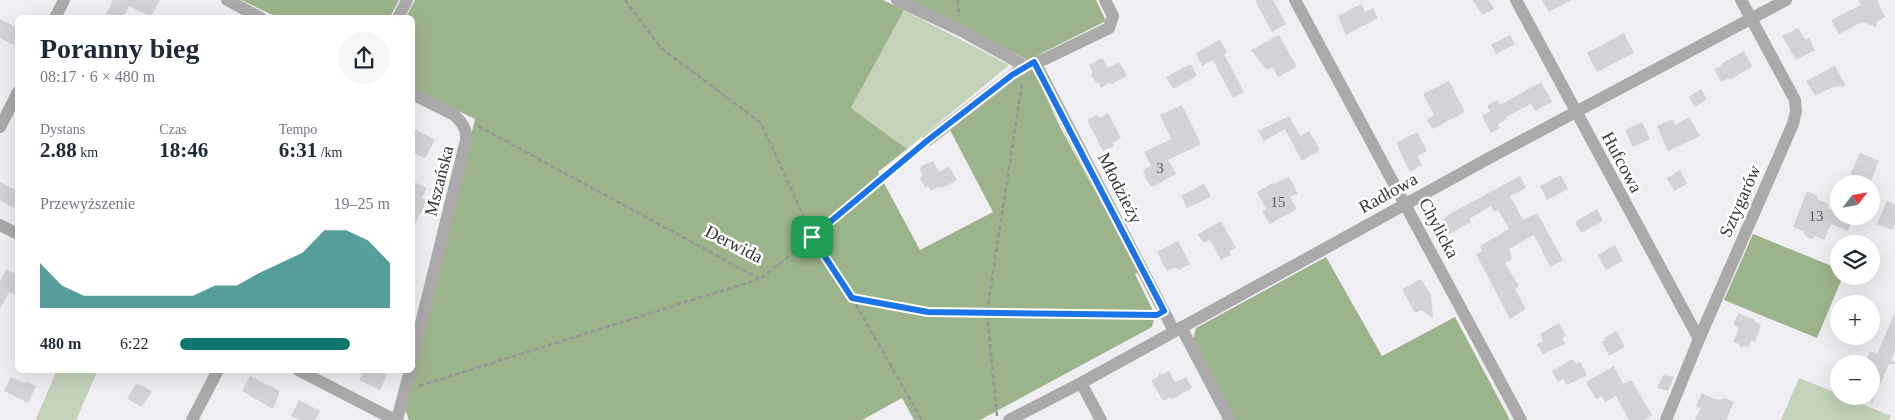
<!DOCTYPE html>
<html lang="pl">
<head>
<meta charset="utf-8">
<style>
	:root { --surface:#fff; --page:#f6f6f7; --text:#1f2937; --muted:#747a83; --accent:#0f766e }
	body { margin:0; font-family:Georgia,serif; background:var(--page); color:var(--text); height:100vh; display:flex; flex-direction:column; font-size:19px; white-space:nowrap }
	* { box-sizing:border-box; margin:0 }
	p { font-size:16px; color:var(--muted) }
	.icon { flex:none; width:28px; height:28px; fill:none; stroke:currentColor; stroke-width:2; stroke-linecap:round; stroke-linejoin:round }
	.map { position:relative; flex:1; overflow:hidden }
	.panel { position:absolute; left:15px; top:15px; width:400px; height:358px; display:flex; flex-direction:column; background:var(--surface); border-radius:8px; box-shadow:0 5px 20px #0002 }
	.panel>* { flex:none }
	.needle { width:32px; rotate:58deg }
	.controls { position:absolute; left:1830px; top:175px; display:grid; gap:10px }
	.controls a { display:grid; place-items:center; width:50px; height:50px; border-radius:50%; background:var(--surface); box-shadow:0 5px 20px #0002; font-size:25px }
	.pin { position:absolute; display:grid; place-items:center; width:42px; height:42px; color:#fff; margin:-21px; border-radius:10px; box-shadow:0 2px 8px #0006 }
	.round { display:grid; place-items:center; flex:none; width:52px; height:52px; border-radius:26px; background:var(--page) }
	.summary { display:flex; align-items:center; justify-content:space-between; height:85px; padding:0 25px }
	h1 { font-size:28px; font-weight:600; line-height:38px }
	.stats { display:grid; grid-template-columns:repeat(3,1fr); gap:8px; height:85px; padding:5px 25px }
	.stats div { display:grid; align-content:center }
	.stats b { font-size:21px; font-weight:600 }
	.stats small { font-size:14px; font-weight:400 }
	.stats p { font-size:14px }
	.chart { height:140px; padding:10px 25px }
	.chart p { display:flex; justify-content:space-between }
	.chart svg { width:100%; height:90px; margin-top:5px; fill:var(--accent); opacity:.7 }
	ul { padding:0 25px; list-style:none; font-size:16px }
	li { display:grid; grid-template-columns:80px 60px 1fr; align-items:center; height:38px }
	li i { height:12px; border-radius:6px; background:var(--accent) }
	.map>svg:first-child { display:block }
	.green { fill:#c3d2b9 }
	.forest { fill:#9cb48b }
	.building { fill:#d3d2d6 }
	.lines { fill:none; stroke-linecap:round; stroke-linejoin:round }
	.path { stroke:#969698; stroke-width:2.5; stroke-dasharray:5 2.5; stroke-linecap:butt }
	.minor { stroke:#aba9a9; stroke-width:12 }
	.route-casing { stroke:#fff; stroke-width:10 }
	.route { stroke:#1a73e8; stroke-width:6 }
	.labels { text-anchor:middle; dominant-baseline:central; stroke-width:5; stroke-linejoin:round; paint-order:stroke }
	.number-label { font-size:15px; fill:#5d5d5f }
	.street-label { font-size:18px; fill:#363637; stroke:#fff }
</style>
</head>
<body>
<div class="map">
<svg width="1895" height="420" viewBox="0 0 1895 420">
	<rect width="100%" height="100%" fill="#efeef2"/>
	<path class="green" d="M904,10L1009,65L907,149L851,108Z
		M57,370H98L76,420H37L36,419Z
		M1799,378L1839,394V396H1843L1891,416L1889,420H1781Z"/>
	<path class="forest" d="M241,0H399L390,17H277Z
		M415,0H883L904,10L851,108L907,149L878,172L920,250L993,212L950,130L1032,66L1059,125L1139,272L1135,274L1155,315L1152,327L980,420H914L902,398L862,420H409L405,409L475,119L413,89L412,18L406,17Z
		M907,0H1096L1106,21L1028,60Z
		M1753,234L1839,269V276H1843L1817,338L1724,300Z
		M1326,257L1382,356L1455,317L1510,420H1235L1193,340L1196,328Z"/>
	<path class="building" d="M113,0H160L151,17L129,6L123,18H104Z
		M1255,0H1273L1286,24L1272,32Z
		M1473,0H1489L1494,9L1482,15Z
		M1542,0H1572L1549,12Z
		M1858,0H1877L1885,17L1877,22L1876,27L1862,22L1839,34L1831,20L1861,5Z
		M1361,4L1365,12L1373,8L1378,18L1346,35L1338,16Z
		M0,19L18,28V47L0,38Z
		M1798,28L1805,40L1809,38L1815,50L1796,60L1782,36Z
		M1624,33L1634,53L1597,72L1587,53Z
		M1279,35L1297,67L1278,77L1273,67L1267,70L1251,50Z
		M1510,35L1515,44L1496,54L1491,45Z
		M1220,40L1227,52L1224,54L1244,92L1233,98L1213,60L1202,66L1196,53Z
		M1744,51L1752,67L1729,80V78L1721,82L1714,69L1722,66L1721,64Z
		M1102,58L1108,68L1119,62L1127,76L1112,84L1109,83L1101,88L1098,82L1096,83L1091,74L1093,73L1089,65Z
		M1191,64L1197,76L1173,89L1166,77Z
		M1835,66L1846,86L1833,87L1815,96L1806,81Z
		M1449,81L1465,112L1433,129L1427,120L1434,115L1423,94Z
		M1541,82L1552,102L1535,111L1531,104L1506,117L1507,119L1498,124L1500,128L1491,133L1482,116L1490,111L1487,106L1497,100L1500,105Z
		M1701,89L1707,99L1695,107L1689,97Z
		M1182,105L1201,144L1168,160L1176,174L1152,187L1145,178V175L1143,170L1151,166L1144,152L1171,139L1160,115Z
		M1108,113L1121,138L1112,143L1114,146L1103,151L1087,120L1097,115L1100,118Z
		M1289,116L1300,136L1309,131L1319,148V151L1302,161L1285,129L1264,141L1258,131Z
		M1689,117L1700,136L1668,151L1657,126L1673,119L1675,125Z
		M1642,122L1650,139L1633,147L1625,130Z
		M412,128L435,140L425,158L412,152Z
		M1417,132L1427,151L1417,156L1422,165L1410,172L1396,143Z
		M1860,153L1879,161L1870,183L1850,175Z
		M933,161L939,172L949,166L957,180L942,188L939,187L931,191L928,186L925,187L920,178L923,176L920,170L921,166Z
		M1680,170L1687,184L1674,191L1667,178Z
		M1561,175L1568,189L1547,200L1540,186Z
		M1520,176L1526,188L1510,196L1523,220L1537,213L1563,260L1550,267L1534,235L1509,249L1512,260L1505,263L1519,286L1515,289L1526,309L1510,319L1476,254L1482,251L1480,246L1509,229L1498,210L1494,212L1491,206L1469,219L1471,222L1449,234L1442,220L1447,217L1446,216Z
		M1289,177L1298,194L1290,197L1297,209L1270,224L1262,211L1266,209L1257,192L1273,183L1274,184Z
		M412,181L427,188L422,198L427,200L412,230Z
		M0,182L18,191V202L14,208L0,200Z
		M1204,184L1211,197L1187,208L1181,196Z
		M1807,191L1818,196L1817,199L1829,204L1827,208L1839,213V216H1847L1853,219L1848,231L1831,224L1824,240L1815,236L1812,239L1805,236L1804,231L1793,227Z
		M1887,201L1895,205V224L1892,230L1877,224Z
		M1597,209L1603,221L1581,233L1575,222Z
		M1221,221L1236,248L1229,251L1231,255L1221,260L1210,240L1203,243L1198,234Z
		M1178,241L1190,264L1179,270L1175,267L1167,271L1157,252Z
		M1615,245L1623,261L1606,270L1598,255Z
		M6,269L18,275V296L9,292L0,309V281Z
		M1421,279L1431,295L1433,318L1421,310L1415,313L1402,289Z
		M1895,312V351L1891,360L1895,362V364H1889L1871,406V364H1865L1870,351L1877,354Z
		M1738,313L1755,320V322L1761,324L1755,342L1751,340L1748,348L1745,346L1740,348L1739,344L1733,342L1739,328L1733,325Z
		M1559,323L1566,336L1562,338L1565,344L1543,354L1537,344L1543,341L1540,334Z
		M1617,331L1625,347L1609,356L1602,342L1605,340L1604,338Z
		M1573,359L1576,364L1580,362L1587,375L1567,385L1563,379L1558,382L1552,371Z
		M1614,366L1623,384L1631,380L1652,415L1644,420H1629L1616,396L1605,402L1602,396L1596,399L1586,382Z
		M364,370H376L387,375L380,390L359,380Z
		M1169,371L1175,382L1186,377L1192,388L1172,399L1170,397L1163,401L1151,380L1158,377L1159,373L1163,374Z
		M1663,375L1674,377L1668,391L1657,388Z
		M250,376L280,391L273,409L242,391Z
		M11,377L25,383L26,381L36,386L28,403L4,391Z
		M136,383L152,391L142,407L127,399Z
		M1702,393L1715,399L1719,400L1725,398L1734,402L1726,420H1695L1701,408L1696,406Z
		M299,400L320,411L315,420H300L291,416Z"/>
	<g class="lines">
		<path class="path" d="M625,0L661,48L761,123L813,237L852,298L922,420
			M958,0L959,16
			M478,126L760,279L813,237L919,148
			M852,298L928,312L1151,314
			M419,386L759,279
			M997,416L987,312L1022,84"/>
		<path class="minor" d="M227,0L261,18
			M897,0L960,30L1025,66
			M1295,0L1521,420
			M1516,0L1699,339
			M55,18L64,0
			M398,18L407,0
			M1035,62L1174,331
			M412,94L454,115C462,122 467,129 466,140L412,360
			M0,127L18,92
			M928,140L1025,66L1045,59L1109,28L1113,16L1105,0
			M0,225L18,234
			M1181,327L1230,420
			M298,370L395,420
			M1081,383L1101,420
			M192,420L218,370
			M397,420L410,370
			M1009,420L1081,383L1491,157L1786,0
			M1666,420L1699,339L1793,124L1796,111L1795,100L1741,0"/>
	</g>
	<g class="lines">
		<g class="route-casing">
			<path id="route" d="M1034,62L1164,311L1157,315L928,312L852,298L812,237L928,140L1012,75Z"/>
		</g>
		<use href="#route" class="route"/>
	</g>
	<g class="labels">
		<g class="number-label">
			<text x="1160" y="168">3</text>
			<text x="1278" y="202">15</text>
			<text x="1816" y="216">13</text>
		</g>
		<g class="street-label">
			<text transform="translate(1622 162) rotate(62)">Hufcowa</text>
			<text transform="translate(439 181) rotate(-76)">Mszańska</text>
			<text transform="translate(1120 188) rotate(63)">Młodzieży</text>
			<text transform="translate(1388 193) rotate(-29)">Radłowa</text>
			<text transform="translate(1740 201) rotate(-66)">Sztygarów</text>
			<text transform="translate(1439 228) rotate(62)">Chylicka</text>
			<text transform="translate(734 244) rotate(27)">Derwida</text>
		</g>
	</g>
</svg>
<div class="controls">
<a><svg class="needle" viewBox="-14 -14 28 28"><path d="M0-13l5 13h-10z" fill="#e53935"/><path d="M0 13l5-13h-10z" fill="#747a83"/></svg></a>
<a><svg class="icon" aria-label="layers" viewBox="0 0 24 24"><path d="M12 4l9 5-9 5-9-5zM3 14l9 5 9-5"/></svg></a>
<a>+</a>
<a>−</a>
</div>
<div class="pin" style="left:812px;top:237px;background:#1e9e55"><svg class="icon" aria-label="arrive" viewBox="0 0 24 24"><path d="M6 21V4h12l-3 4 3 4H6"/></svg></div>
<section class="panel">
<div class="summary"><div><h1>Poranny bieg</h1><p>08:17 · 6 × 480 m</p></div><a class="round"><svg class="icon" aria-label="share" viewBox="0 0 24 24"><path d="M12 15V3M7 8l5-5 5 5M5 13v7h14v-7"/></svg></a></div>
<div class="stats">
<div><p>Dystans</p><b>2.88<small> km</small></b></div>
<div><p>Czas</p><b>18:46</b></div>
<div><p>Tempo</p><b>6:31<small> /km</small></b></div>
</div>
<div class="chart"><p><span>Przewyższenie</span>19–25 m</p>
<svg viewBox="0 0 160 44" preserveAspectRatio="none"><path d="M0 44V22L10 33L20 38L30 38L40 38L50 38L60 38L70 38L80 33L90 33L100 27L110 22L120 17L130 6L140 6L150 11L160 22V44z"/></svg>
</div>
<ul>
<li><b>480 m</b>6:22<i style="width:81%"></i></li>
</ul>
</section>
</div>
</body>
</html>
